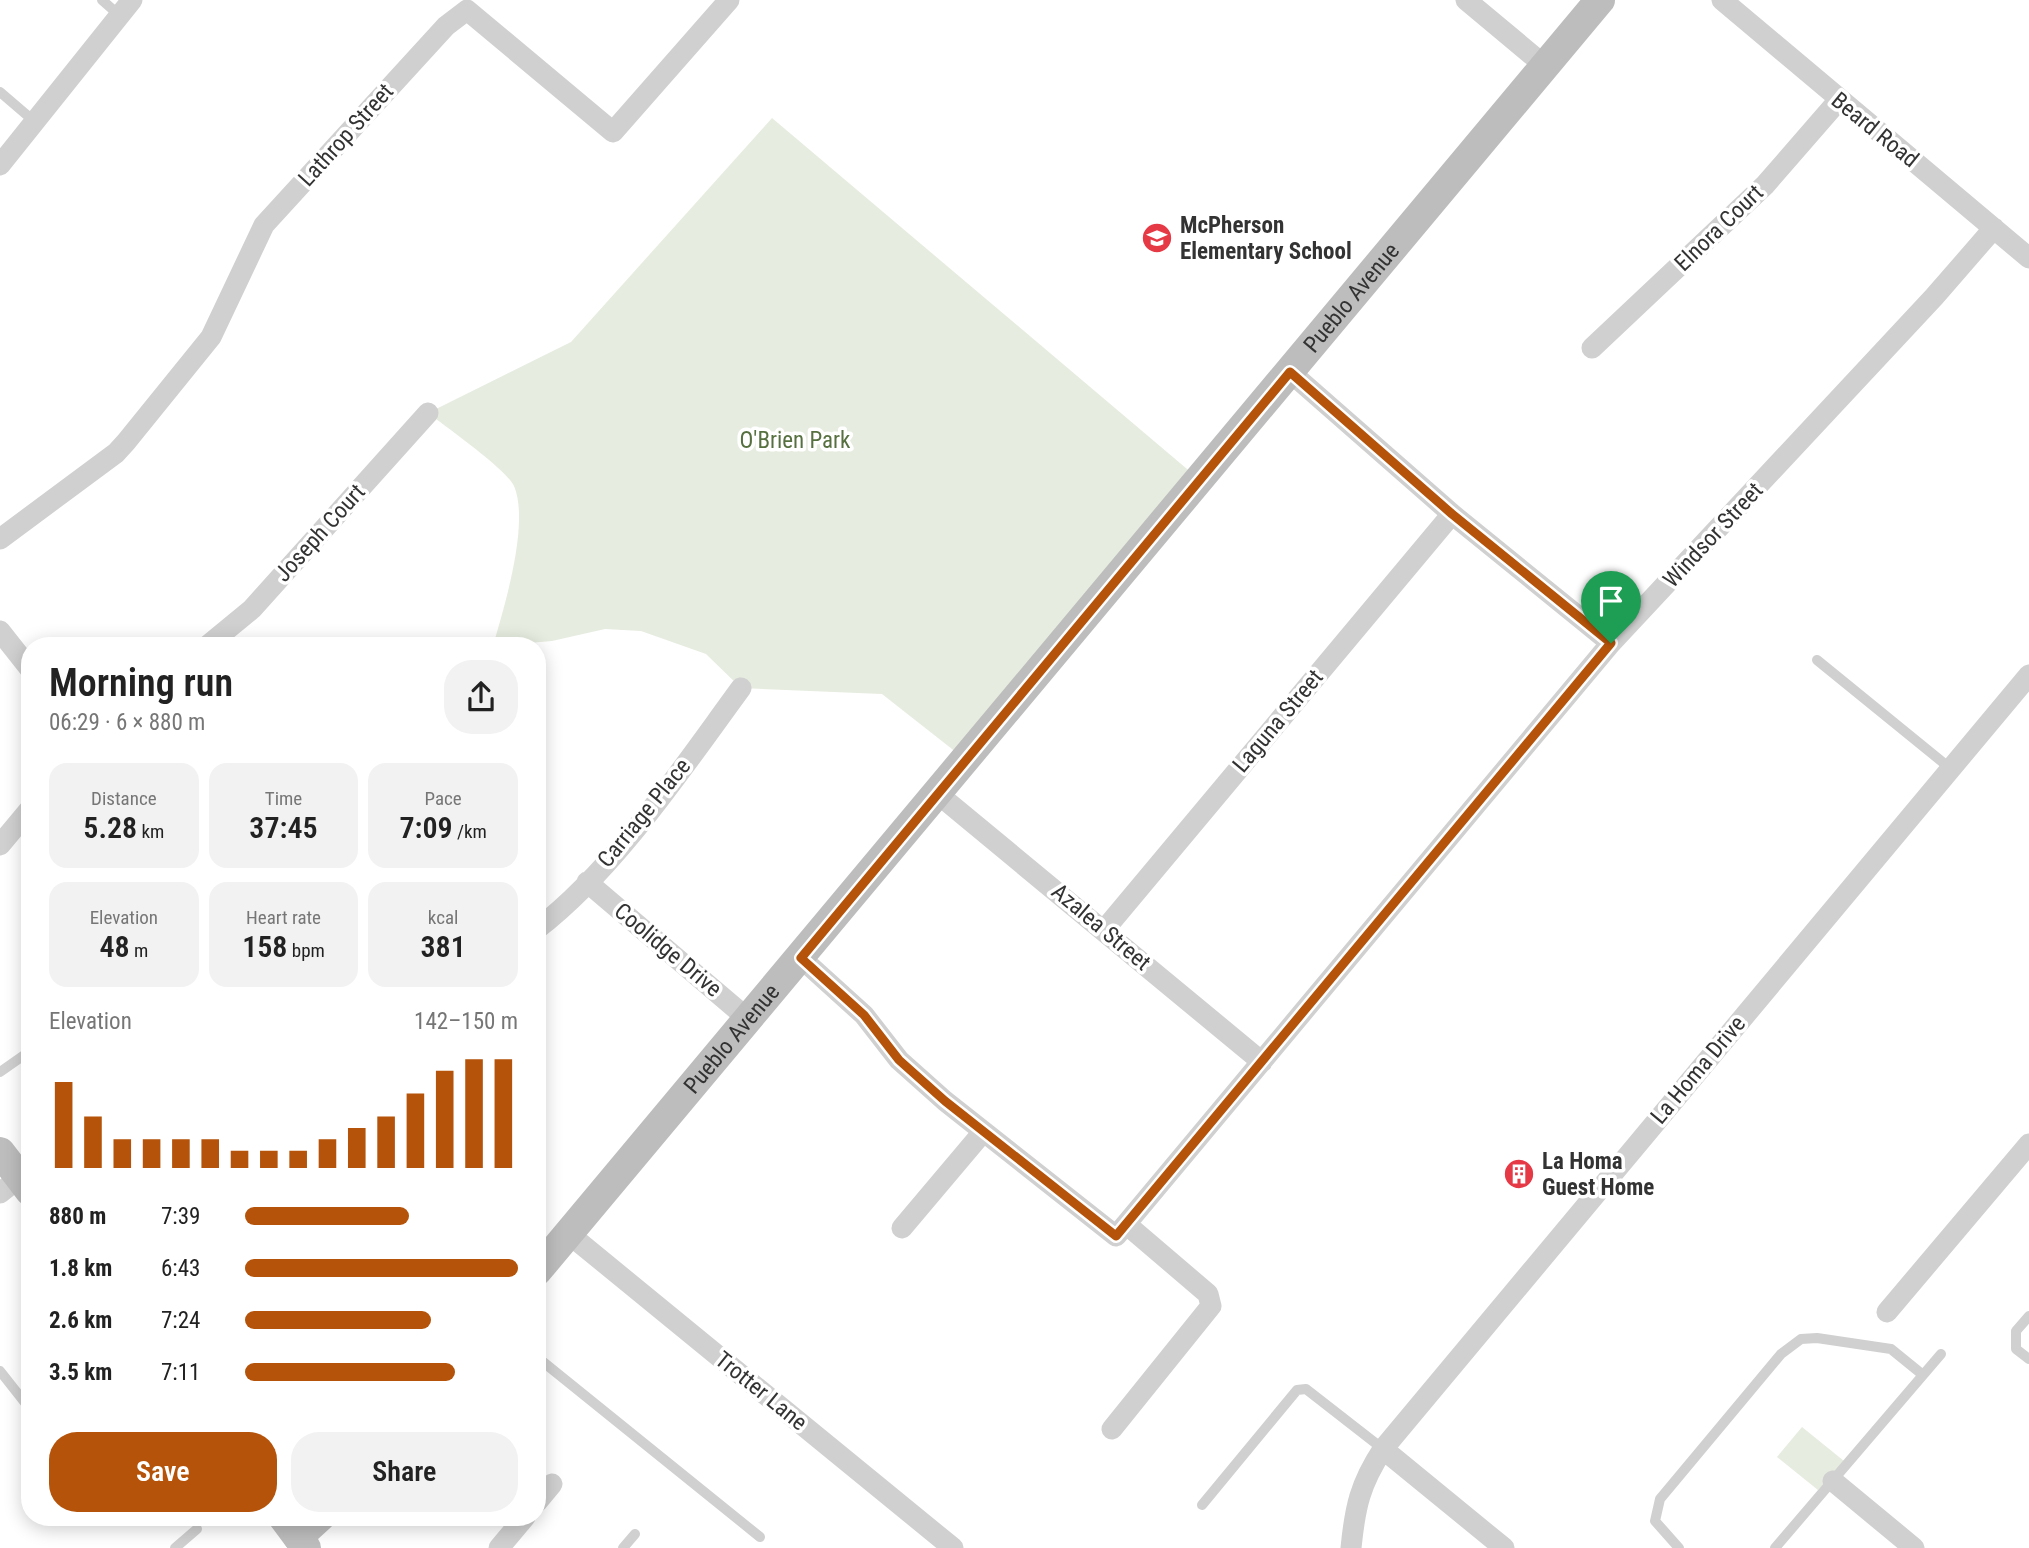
<!DOCTYPE html>
<html lang="en">
<head>
<meta charset="utf-8">
<style>
	:root { --surface:#fff; --page:#f2f2f2; --text:#222; --muted:#767676; --accent:#b45309 }
	body { margin:0; font-family:"Roboto Condensed",sans-serif; background:var(--page); color:var(--text); height:100vh; display:flex; flex-direction:column; font-size:26px; white-space:nowrap }
	* { box-sizing:border-box; margin:0 }
	p { font-size:23px; color:var(--muted) }
	.icon { flex:none; width:38px; height:38px; fill:none; stroke:currentColor; stroke-width:2; stroke-linecap:round; stroke-linejoin:round }
	.map { position:relative; flex:1; overflow:hidden }
	.drawer { position:absolute; left:21px; top:637px; width:525px; height:889px; display:flex; flex-direction:column; background:var(--surface); border-radius:28px; box-shadow:0 4px 18px #0003 }
	.drawer>* { flex:none }
	.pin { position:absolute; display:grid; place-items:center; width:60px; height:60px; color:#fff; margin:-72px -30px; border-radius:50% 50% 50% 0; rotate:-45deg; box-shadow:0 0 7px #0007 }
	.pin .icon { rotate:45deg }
	.round { display:grid; place-items:center; flex:none; width:74px; height:74px; border-radius:28px; background:var(--page) }
	.head { display:flex; align-items:center; justify-content:space-between; height:119px; padding:0 28px }
	h1 { font-size:38px; font-weight:600; line-height:52px }
	.figures { display:grid; grid-template-columns:repeat(3,1fr); gap:10px; height:119px; padding:7px 28px }
	.figures div { display:grid; align-content:center; border-radius:18px; background:var(--page); text-align:center }
	.figures b { font-size:30px; font-weight:600 }
	.figures small { font-size:19px; font-weight:400 }
	.figures p { font-size:19px }
	.chart { height:196px; padding:14px 28px }
	.chart p { display:flex; justify-content:space-between }
	.chart svg { width:100%; height:126px; margin-top:7px; stroke:var(--accent); stroke-width:6 }
	.cta { display:flex; gap:14px; margin-top:auto; padding:14px 28px }
	.cta a { flex:1; height:80px; border-radius:28px; background:var(--accent); color:#fff; font-size:28px; font-weight:600; line-height:80px; text-align:center }
	.cta a+a { background:var(--page); color:var(--text) }
	ul { padding:0 28px; list-style:none; font-size:23px }
	li { display:grid; grid-template-columns:112px 84px 1fr; align-items:center; height:52px }
	li i { height:18px; border-radius:9px; background:var(--accent) }
	.map>svg:first-child { display:block }
	.green { fill:#e6ecdf }
	.lines { fill:none; stroke-linecap:round; stroke-linejoin:round }
	.lane { stroke:#d0d0d0; stroke-width:10 }
	.street { stroke:#d0d0d0; stroke-width:21 }
	.secondary { stroke:#bdbdbd; stroke-width:30 }
	.route-casing { stroke:#fff; stroke-width:14 }
	.route { stroke:#b45309; stroke-width:9 }
	.labels { text-anchor:middle; dominant-baseline:central; stroke-width:7; stroke-linejoin:round; paint-order:stroke }
	.street-label { font-size:23px; fill:#333; stroke:#fff }
	.poi-label { font-size:23px; font-weight:bold; fill:#333; stroke:#fff; text-anchor:start }
	.park-label { font-size:23px; fill:#56703f; stroke:#fff }
</style>
</head>
<body>
<div class="map">
<svg width="2029" height="1548" viewBox="0 0 2029 1548">
	<rect width="100%" height="100%" fill="#fff"/>
	<path class="green" d="M772,118L1200,480L966,760L882,694L741,688L706,654L641,631L605,629L552,641L493,646C504,608 530,523 514,486C507,470 445,426 428,413L571,342Z
		M1802,1427L1844,1461L1818,1490L1777,1457Z"/>
	<g class="lines">
		<path class="lane" d="M102,0L119,15
			M0,92L35,122
			M1817,660L1951,769
			M0,1072L30,1051
			M2029,1316L2016,1331V1349L2029,1359
			M537,1357L760,1537
			M0,1371L30,1409
			M1202,1505L1297,1390L1306,1389L1383,1449
			M175,1548L197,1529
			M623,1548L635,1534
			M1679,1548L1655,1521L1660,1499L1781,1354L1801,1339L1817,1338L1891,1349L1923,1375
			M1775,1548L1941,1354"/>
		<path class="street" d="M1466,0L1544,65
			M1722,0L2029,258
			M0,165L132,0
			M1592,348L1765,185L1838,101
			M1290,372L1452,514L1611,643
			M0,539L116,453L126,442L211,337L264,225L446,26L467,10L613,132L729,0
			M0,631L30,669
			M207,646L252,609L428,413
			M938,794L1262,1062
			M0,845L30,809
			M587,882L748,1019
			M537,929C615,869 683,767 741,688
			M1105,929L1452,514
			M801,958L864,1015L899,1060L945,1101L1116,1236L1611,643L1934,297L1994,228
			M0,1193L20,1177
			M902,1228L983,1132
			M569,1234L953,1548
			M1887,1312L2029,1144
			M1112,1429L1211,1306L1208,1294L1126,1224
			M1383,1449L1504,1548
			M1833,1481L1914,1548
			M537,1502L552,1484
			M499,1548L525,1517
			M1351,1548C1355,1507 1360,1484 1383,1449L2029,675"/>
		<g class="secondary">
			<path d="M0,1152L30,1191"/>
			<path id="s1" d="M537,1271L1600,0"/>
			<path d="M283,1517L306,1548"/>
			<path d="M298,1537L320,1517"/>
		</g>
	</g>
	<g class="lines">
		<g class="route-casing">
			<path id="route" d="M1290,372L1452,514L1611,643L1116,1236L945,1101L899,1060L864,1015L801,958Z"/>
		</g>
		<use href="#route" class="route"/>
	</g>
	<defs>
		<g id="school-disc" transform="scale(1.575)"><circle r="9.5" fill="#e63946" stroke="#fff"/><path d="M0-5L7-2L0 1L-7-2ZM-4 1L0 2.5L4 1V4Q0 6-4 4Z" fill="#fff"/></g>
		<g id="building-disc" transform="scale(1.575)"><circle r="9.5" fill="#e63946" stroke="#fff"/><path d="M-4-6H4V6H1V3H-1V6H-4ZM-2.5-4.3h1.7v1.8h-1.7ZM.8-4.3h1.7v1.8H.8ZM-2.5-1h1.7V.8h-1.7ZM.8-1h1.7V.8H.8Z" fill="#fff"/></g>
	</defs>
	<g fill-rule="evenodd">
		<use href="#school-disc" x="1157" y="238"/>
		<use href="#building-disc" x="1519" y="1174"/>
	</g>
	<g class="labels">
		<g class="street-label">
			<text transform="translate(1875 130) rotate(39)">Beard Road</text>
			<text transform="translate(346 135) rotate(-48)">Lathrop Street</text>
			<text transform="translate(1719 228) rotate(-44)">Elnora Court</text>
			<text stroke="none"><textPath href="#s1" startOffset="1269">Pueblo Avenue</textPath></text>
			<text transform="translate(320 533) rotate(-48)">Joseph Court</text>
			<text transform="translate(1713 535) rotate(-47)">Windsor Street</text>
			<text transform="translate(1278 721) rotate(-50)">Laguna Street</text>
			<text transform="translate(644 813) rotate(-51)">Carriage Place</text>
			<text transform="translate(1101 927) rotate(40)">Azalea Street</text>
			<text transform="translate(668 950) rotate(40)">Coolidge Drive</text>
			<text stroke="none"><textPath href="#s1" startOffset="303">Pueblo Avenue</textPath></text>
			<text transform="translate(1698 1070) rotate(-50)">La Homa Drive</text>
			<text transform="translate(761 1391) rotate(39)">Trotter Lane</text>
		</g>
		<g class="poi-label">
			<text x="1180" y="225">McPherson<tspan x="1180" dy="26">Elementary School</tspan></text>
			<text x="1542" y="1161">La Homa<tspan x="1542" dy="26">Guest Home</tspan></text>
		</g>
		<g class="park-label">
			<text x="795" y="440">O'Brien Park</text>
		</g>
	</g>
</svg>
<div class="pin" style="left:1611px;top:643px;background:#1e9e55"><svg class="icon" aria-label="arrive" viewBox="0 0 24 24"><path d="M6 21V4h12l-3 4 3 4H6"/></svg></div>
<section class="drawer">
<div class="head"><div><h1>Morning run</h1><p>06:29 · 6 × 880 m</p></div><a class="round"><svg class="icon" aria-label="share" viewBox="0 0 24 24"><path d="M12 15V3M7 8l5-5 5 5M5 13v7h14v-7"/></svg></a></div>
<div class="figures">
<div><p>Distance</p><b>5.28<small> km</small></b></div>
<div><p>Time</p><b>37:45</b></div>
<div><p>Pace</p><b>7:09<small> /km</small></b></div>
</div>
<div class="figures">
<div><p>Elevation</p><b>48<small> m</small></b></div>
<div><p>Heart rate</p><b>158<small> bpm</small></b></div>
<div><p>kcal</p><b>381</b></div>
</div>
<div class="chart"><p><span>Elevation</span>142–150 m</p>
<svg viewBox="0 0 160 44" preserveAspectRatio="none"><path d="M5 44V14M15 44V26M25 44V34M35 44V34M45 44V34M55 44V34M65 44V38M75 44V38M85 44V38M95 44V34M105 44V30M115 44V26M125 44V18M135 44V10M145 44V6M155 44V6"/></svg>
</div>
<ul>
<li><b>880 m</b>7:39<i style="width:60%"></i></li>
<li><b>1.8 km</b>6:43<i style="width:100%"></i></li>
<li><b>2.6 km</b>7:24<i style="width:68%"></i></li>
<li><b>3.5 km</b>7:11<i style="width:77%"></i></li>
</ul>
<div class="cta"><a>Save</a><a>Share</a></div>
</section>
</div>
</body>
</html>
